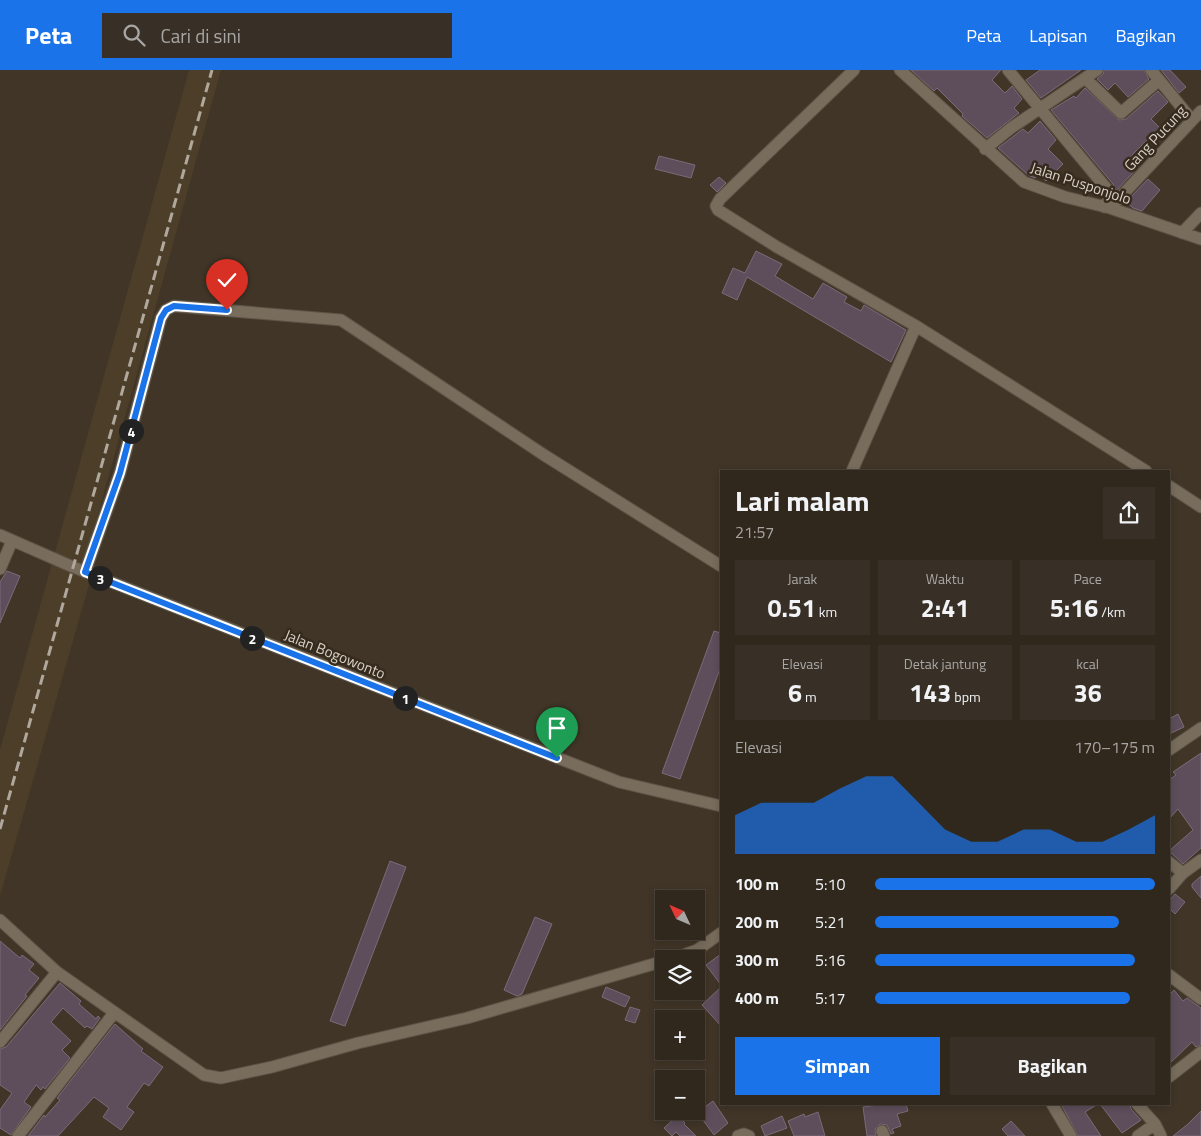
<!DOCTYPE html>
<html lang="id">
<head>
<meta charset="utf-8">
<style>
	:root { --surface:#30281d; --page:#383026; --text:#f1f3f6; --muted:#a8a6a4; --line:#4b443b; --accent:#1a73e8 }
	body { margin:0; font-family:"Titillium Web",sans-serif; background:var(--page); color:var(--text); height:100vh; display:flex; flex-direction:column; font-size:19px; white-space:nowrap }
	* { box-sizing:border-box; margin:0 }
	p { font-size:16px; color:var(--muted) }
	.icon { flex:none; width:28px; height:28px; fill:none; stroke:currentColor; stroke-width:2; stroke-linecap:round; stroke-linejoin:round }
	.map { position:relative; flex:1; overflow:hidden }
	.side { position:absolute; left:720px; top:400px; width:450px; height:635px; display:flex; flex-direction:column; background:var(--surface); border-radius:0px; box-shadow:0 2px 8px #0003,0 0 0 1px var(--line) }
	.side>* { flex:none }
	.needle { width:32px; rotate:314deg }
	.tools { position:absolute; left:655px; top:820px; display:grid; gap:10px }
	.tools a { display:grid; place-items:center; width:50px; height:50px; border-radius:0px; background:var(--surface); box-shadow:0 2px 8px #0003,0 0 0 1px var(--line); font-size:25px }
	.pin { position:absolute; display:grid; place-items:center; width:42px; height:42px; color:#fff; margin:-51px -21px; border-radius:50% 50% 50% 0; rotate:-45deg; box-shadow:0 0 5px #0007 }
	.pin .icon { rotate:45deg }
	.km { position:absolute; width:25px; height:25px; margin:-12px; border-radius:50%; background:#222; color:#fff; font-size:14px; line-height:25px; text-align:center }
	.round { display:grid; place-items:center; flex:none; width:52px; height:52px; border-radius:0px; background:var(--page) }
	.overview { display:flex; align-items:center; justify-content:space-between; height:85px; padding:0 15px }
	h1 { font-size:28px; font-weight:700; line-height:38px }
	.figures { display:grid; grid-template-columns:repeat(3,1fr); gap:8px; height:85px; padding:5px 15px }
	.figures div { display:grid; align-content:center; border-radius:0px; background:var(--page); text-align:center }
	.figures b { font-size:25px; font-weight:700 }
	.figures small { font-size:14px; font-weight:400 }
	.figures p { font-size:14px }
	.chart { height:140px; padding:10px 15px }
	.chart p { display:flex; justify-content:space-between }
	.chart svg { width:100%; height:90px; margin-top:5px; fill:var(--accent); opacity:.7 }
	.action { display:flex; gap:10px; margin-top:auto; padding:10px 15px }
	.action a { flex:1; height:58px; border-radius:0px; background:var(--accent); color:#fff; font-size:20px; font-weight:700; line-height:58px; text-align:center }
	.action a+a { background:var(--page); color:var(--text) }
	ul { padding:0 15px; list-style:none; font-size:16px }
	li { display:grid; grid-template-columns:80px 60px 1fr; align-items:center; height:38px }
	li i { height:12px; border-radius:6px; background:var(--accent) }
	header { display:flex; align-items:center; gap:30px; box-sizing:border-box; height:70px; padding:0 25px; background:var(--accent); color:#fff }
	header strong { font-size:24px }
	nav { display:flex; gap:28px; margin-inline-start:auto; font-size:18px }
	.search { width:350px; height:45px; background:var(--page); display:flex; align-items:center; gap:12px; box-sizing:border-box; padding:0 18px; border-radius:0px; color:var(--muted); font-size:19px }
	.map>svg:first-child { display:block }
	.built { fill:#4c3e29 }
	.building { fill:#5e4e5b; stroke:#7b6b79 }
	.lines { fill:none; stroke-linecap:round; stroke-linejoin:round }
	.minor-casing { stroke:#5c5346; stroke-width:13 }
	.minor { stroke:#786c5c; stroke-width:11 }
	.rail { stroke:#b0a89d; stroke-width:3; stroke-dasharray:10 5; stroke-linecap:butt }
	.route-casing { stroke:#fff; stroke-width:10 }
	.route { stroke:#1a73e8; stroke-width:6 }
	.labels { text-anchor:middle; dominant-baseline:central; stroke-width:5; stroke-linejoin:round; paint-order:stroke }
	.street-label { font-size:15px; fill:#d8d1c8; stroke:#362b1d }
</style>
</head>
<body>
<header>
<strong>Peta</strong>
<div class="search"><svg class="icon" aria-label="search" viewBox="0 0 24 24"><circle cx="10" cy="10" r="6"/><path d="M15 15l6 6"/></svg>Cari di sini</div>
<nav><a>Peta</a><a>Lapisan</a><a>Bagikan</a></nav>
</header>
<div class="map">
<svg width="1201" height="1066" viewBox="0 0 1201 1066">
	<rect width="100%" height="100%" fill="#403527"/>
	<path class="built" d="M189,0H221L81,506L90,511L0,826V680Z"/>
	<path class="building" d="M911,0H1001L992,10L1005,23L1012,16L1022,29L1014,38L1019,43L987,68L962,46L963,44L937,18L934,21Z
		M1040,0H1081L1041,28L1026,10Z
		M1104,0H1144L1149,9L1128,27L1115,13L1108,20L1097,9L1103,4Z
		M1161,0H1170L1186,17L1179,23Z
		M1085,18L1119,50L1126,49L1158,21L1168,32L1151,49L1164,62L1154,73L1149,68L1132,85L1141,94L1116,121L1113,114L1051,40L1074,26L1076,28Z
		M1040,51L1056,70L1048,79L1063,94L1046,111L1039,104L1035,108L1028,105L998,78L1023,59L1028,63Z
		M659,86L695,95L691,108L655,99Z
		M719,107L726,113L717,122L710,115Z
		M1148,109L1160,120L1142,141L1133,138L1126,132Z
		M756,181L782,194L775,206L813,229L823,213L847,227L844,232L861,241L864,235L906,260L891,292L747,207L737,230L722,223L733,198L745,203Z
		M7,501L20,506L0,553V512Z
		M714,561L721,563V596L680,709L662,703Z
		M1178,644L1184,657L1169,664V649Z
		M1201,683V778L1183,794L1169,781L1193,760L1178,739L1169,749V710L1176,705L1173,702Z
		M390,791L406,797L345,956L330,951Z
		M1201,806V828L1192,817V814Z
		M1175,824L1185,832L1175,844L1169,838V831Z
		M535,847L552,854L522,924L517,926L504,920Z
		M0,871L20,888L22,885L34,894L29,900L39,908L25,925L27,926L0,960Z
		M721,884V915L706,895Z
		M60,913L81,931L79,934L96,949L98,946L100,948L92,959L87,956L85,958L63,938L51,952L71,971L62,980L70,988L45,1019L43,1017L41,1020L36,1015L24,1032L31,1037L11,1065L0,1058V1040L12,1023L0,1015V979L6,977Z
		M606,917L630,927L625,937L602,927Z
		M721,917V956L702,935Z
		M1174,920L1183,931L1187,928L1201,938V975L1196,977L1192,972L1169,994V925Z
		M630,937L640,940L635,953L625,950Z
		M115,954L143,979L141,981L163,997L149,1016L144,1013L127,1037L134,1042L121,1060L103,1047L109,1038L94,1027L58,1066H28L44,1045L45,1047L60,1030L57,1028Z
		M713,1031L728,1053L714,1065L703,1050L706,1047L701,1040Z
		M887,1034H906L908,1041L897,1044L901,1056L892,1059L894,1063L891,1064L887,1055L880,1054L875,1059L876,1066H867L863,1037Z
		M1061,1034H1098L1085,1042L1101,1066H1078Z
		M1100,1034H1130L1131,1039L1141,1050L1122,1063Z
		M1201,1041V1066H1173L1188,1054Z
		M818,1042L825,1066H794L788,1051L804,1044L805,1047Z
		M678,1045L685,1053L684,1054L696,1066H680L676,1062L672,1066L664,1058Z
		M782,1046L787,1058L765,1066L761,1056Z
		M1011,1051L1025,1066H1008L1002,1059Z"/>
	<g class="lines">
		<g class="minor-casing">
			<path id="minor" d="M854,0L720,129L716,136L718,140L777,177L916,256L1146,401
				M900,0L1024,112L1065,127L1110,138L1201,169
				M1008,0L1107,119L1110,127L1104,137
				M1151,0L1192,50
				M1086,9L1121,43L1158,11
				M985,79L1011,58L1097,0
				M1110,138L1201,41
				M1182,163L1201,143
				M852,401L916,256
				M1169,416L1201,437
				M0,465L73,497L619,712L721,736
				M0,499L12,471
				M85,502L120,403L161,248L166,240L174,236L341,250L544,385L721,496
				M1169,680L1201,658
				M1169,792L1183,803L1169,819
				M1183,803L1201,790
				M0,850L57,902L204,1005L221,1008L272,997L358,973L467,948L664,891
				M672,889L697,880L721,863
				M1169,905L1201,929
				M0,972L57,902
				M1169,1007L1201,982
				M1052,1034L1071,1066
				M1137,1034L1155,1054
				M882,1061L884,1066
				M18,1066L114,943
				M738,1066L744,1064L749,1066
				M1138,1066L1155,1054L1161,1066"/>
		</g>
		<use href="#minor" class="minor"/>
		<path class="rail" d="M0,759L212,0"/>
	</g>
	<g class="lines">
		<g class="route-casing">
			<path id="route" d="M227,240L174,236L166,240L161,248L120,403L85,502L557,688"/>
		</g>
		<use href="#route" class="route"/>
	</g>
	<g class="labels">
		<g class="street-label">
			<text transform="translate(1155 68) rotate(-47)">Gang Pucung</text>
			<text transform="translate(1081 113) rotate(18)">Jalan Pusponjolo</text>
			<text transform="translate(335 584) rotate(22)">Jalan Bogowonto</text>
		</g>
	</g>
</svg>
<div class="tools">
<a><svg class="needle" viewBox="-14 -14 28 28"><path d="M0-13l5 13h-10z" fill="#e53935"/><path d="M0 13l5-13h-10z" fill="#a8a6a4"/></svg></a>
<a><svg class="icon" aria-label="layers" viewBox="0 0 24 24"><path d="M12 4l9 5-9 5-9-5zM3 14l9 5 9-5"/></svg></a>
<a>+</a>
<a>−</a>
</div>
<div class="pin" style="left:557px;top:688px;background:#1e9e55"><svg class="icon" aria-label="arrive" viewBox="0 0 24 24"><path d="M6 21V4h12l-3 4 3 4H6"/></svg></div>
<div class="pin" style="left:227px;top:240px;background:#d93025"><svg class="icon" aria-label="check" viewBox="0 0 24 24"><path d="M5 12l5 5 9-10"/></svg></div>
<b class="km" style="left:405px;top:628px">1</b>
<b class="km" style="left:252px;top:568px">2</b>
<b class="km" style="left:100px;top:508px">3</b>
<b class="km" style="left:131px;top:361px">4</b>
<section class="side">
<div class="overview"><div><h1>Lari malam</h1><p>21:57</p></div><a class="round"><svg class="icon" aria-label="share" viewBox="0 0 24 24"><path d="M12 15V3M7 8l5-5 5 5M5 13v7h14v-7"/></svg></a></div>
<div class="figures">
<div><p>Jarak</p><b>0.51<small> km</small></b></div>
<div><p>Waktu</p><b>2:41</b></div>
<div><p>Pace</p><b>5:16<small> /km</small></b></div>
</div>
<div class="figures">
<div><p>Elevasi</p><b>6<small> m</small></b></div>
<div><p>Detak jantung</p><b>143<small> bpm</small></b></div>
<div><p>kcal</p><b>36</b></div>
</div>
<div class="chart"><p><span>Elevasi</span>170–175 m</p>
<svg viewBox="0 0 160 44" preserveAspectRatio="none"><path d="M0 44V25L10 19L20 19L30 19L40 12L50 6L60 6L70 19L80 32L90 38L100 38L110 32L120 32L130 38L140 38L150 32L160 25V44z"/></svg>
</div>
<ul>
<li><b>100 m</b>5:10<i style="width:100%"></i></li>
<li><b>200 m</b>5:21<i style="width:87%"></i></li>
<li><b>300 m</b>5:16<i style="width:93%"></i></li>
<li><b>400 m</b>5:17<i style="width:91%"></i></li>
</ul>
<div class="action"><a>Simpan</a><a>Bagikan</a></div>
</section>
</div>
</body>
</html>
